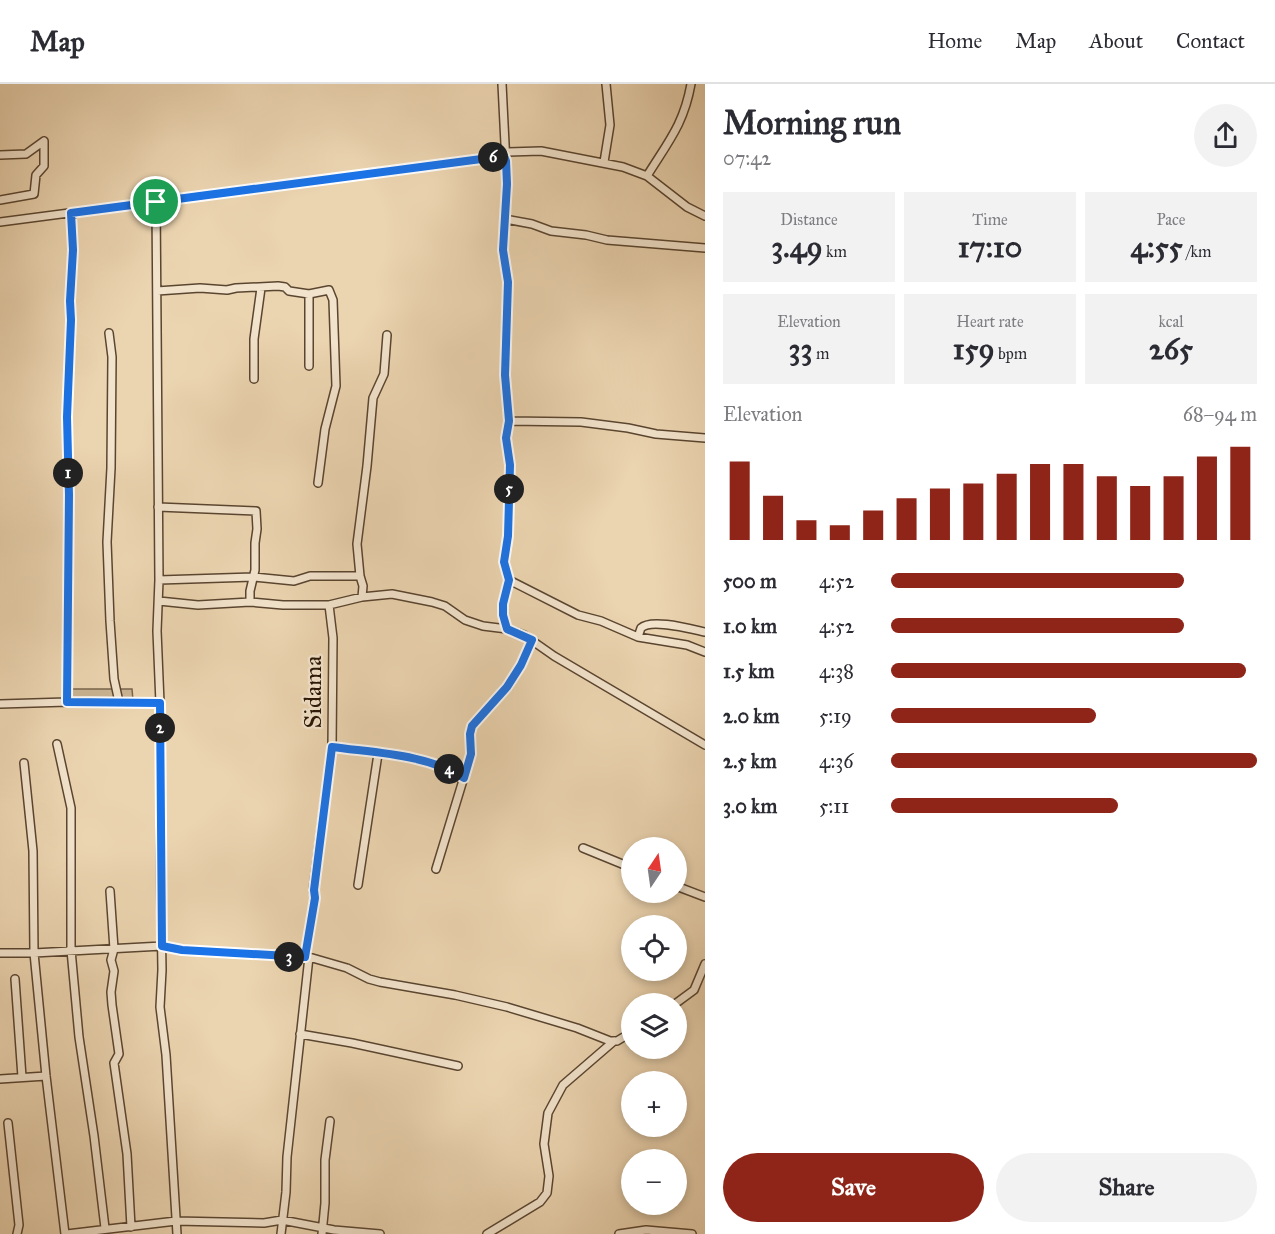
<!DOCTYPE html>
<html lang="en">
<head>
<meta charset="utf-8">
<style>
	:root { --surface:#fff; --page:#f2f2f3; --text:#2b2b33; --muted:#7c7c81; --line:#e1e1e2; --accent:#8f2418 }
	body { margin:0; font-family:"IM FELL Great Primer",serif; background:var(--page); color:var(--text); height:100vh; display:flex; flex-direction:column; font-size:22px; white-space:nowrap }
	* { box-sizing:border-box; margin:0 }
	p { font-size:20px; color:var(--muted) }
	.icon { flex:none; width:33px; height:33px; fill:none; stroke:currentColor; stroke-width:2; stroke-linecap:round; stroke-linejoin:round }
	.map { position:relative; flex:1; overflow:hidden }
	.sheet { display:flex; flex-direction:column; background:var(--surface); width:570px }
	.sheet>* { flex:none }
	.needle { width:39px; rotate:13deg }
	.fabs { position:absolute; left:621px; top:753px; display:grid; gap:12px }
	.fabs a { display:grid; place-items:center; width:66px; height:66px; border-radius:50%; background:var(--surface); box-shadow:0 3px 9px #0003; font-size:30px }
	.pin { position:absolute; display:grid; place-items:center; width:51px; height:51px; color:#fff; margin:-26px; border:3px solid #fff; border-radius:50%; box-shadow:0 2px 6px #0007 }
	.km { position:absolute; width:30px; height:30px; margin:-15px; border-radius:50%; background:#222; color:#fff; font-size:16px; line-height:30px; text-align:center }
	.round { display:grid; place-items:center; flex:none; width:63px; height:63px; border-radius:32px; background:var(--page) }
	.overview { display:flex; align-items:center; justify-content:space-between; height:102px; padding:0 18px }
	h1 { font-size:33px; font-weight:700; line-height:45px }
	.metrics { display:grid; grid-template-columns:repeat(3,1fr); gap:9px; height:102px; padding:6px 18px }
	.metrics div { display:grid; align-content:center; border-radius:0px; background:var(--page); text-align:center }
	.metrics b { font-size:30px; font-weight:700 }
	.metrics small { font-size:16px; font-weight:400 }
	.metrics p { font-size:16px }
	.chart { height:168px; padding:12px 18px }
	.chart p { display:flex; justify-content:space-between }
	.chart svg { width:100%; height:108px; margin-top:6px; stroke:var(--accent); stroke-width:6 }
	.button { display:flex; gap:12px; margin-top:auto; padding:12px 18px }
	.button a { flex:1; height:69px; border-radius:36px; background:var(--accent); color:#fff; font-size:24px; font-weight:700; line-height:69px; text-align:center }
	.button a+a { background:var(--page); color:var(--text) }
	ul { padding:0 18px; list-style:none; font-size:20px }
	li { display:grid; grid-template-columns:96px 72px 1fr; align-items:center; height:45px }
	li i { height:15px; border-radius:8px; background:var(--accent) }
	header { display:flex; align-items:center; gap:36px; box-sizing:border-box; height:84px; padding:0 30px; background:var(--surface); border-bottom:2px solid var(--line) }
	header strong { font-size:28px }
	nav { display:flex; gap:33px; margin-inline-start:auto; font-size:21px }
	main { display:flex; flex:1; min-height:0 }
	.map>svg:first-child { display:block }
	.green { fill:#cab493; stroke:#7a644c; stroke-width:1.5 }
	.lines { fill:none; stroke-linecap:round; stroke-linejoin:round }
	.minor-casing { stroke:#5a4530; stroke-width:10 }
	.minor { stroke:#f2e3cc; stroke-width:7 }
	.route-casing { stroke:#fff; stroke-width:12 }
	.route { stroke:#1a73e8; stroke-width:8 }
	.labels { text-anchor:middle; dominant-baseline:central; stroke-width:4.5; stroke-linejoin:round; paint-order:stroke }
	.street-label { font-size:24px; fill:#291506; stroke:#f2e3cc }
</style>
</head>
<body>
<header>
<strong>Map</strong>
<nav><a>Home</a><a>Map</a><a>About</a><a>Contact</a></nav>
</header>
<main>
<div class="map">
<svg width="705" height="1150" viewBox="0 0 705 1150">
	<rect width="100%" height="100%" fill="#ebd4b0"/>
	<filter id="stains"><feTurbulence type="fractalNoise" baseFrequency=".00333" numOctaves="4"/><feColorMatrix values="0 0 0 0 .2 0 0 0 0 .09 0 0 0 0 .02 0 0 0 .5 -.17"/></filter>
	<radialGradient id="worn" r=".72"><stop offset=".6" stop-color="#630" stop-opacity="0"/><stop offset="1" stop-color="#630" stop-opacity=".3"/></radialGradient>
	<path class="green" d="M72,605H132L133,616H72Z"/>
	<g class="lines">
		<g class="minor-casing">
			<path id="minor" d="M502,0L507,100L503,166L508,198L505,291L509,337L506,354L510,381L508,452L504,478L509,496L503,520V531L507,545
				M0,71L26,70L44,57V82L36,91L34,110L0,116
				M604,78L610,41L606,0
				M647,92C668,58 684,40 691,0
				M156,118L159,496L157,547L160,619V766L162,886L160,923L166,971L177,1150
				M505,135L532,140L551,147L586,151L607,156L705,164
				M0,138L504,72L507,68L541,67L623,83L647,92L687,123L705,132
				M157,207L200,204L227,206L236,204L278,202L285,203L289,207L309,210V282
				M309,210L329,206L333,216L336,302L325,345L318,399
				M109,249L112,273L111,384L107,458L110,537L114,595L119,618
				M254,295V255L261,204
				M509,337L581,338L628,344L656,350L705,354
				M158,423L256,427L257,445L255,459V486L250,507V518
				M159,496L253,493L294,497L310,492H360
				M509,496L578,531L601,537L638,553L687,561L705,568
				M362,513L363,502L360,492L357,460L367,382L373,314L384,290L387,251
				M159,517L198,521L250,518L283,521H329L362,513L392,510L432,518L445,522L465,536L483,542L507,545L524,551L554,572L705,661
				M638,553L641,544C651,534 691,545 705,548
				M67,618L69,411L67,333L71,236L70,217L73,166L71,129
				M0,620L67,618L160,619
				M57,660L71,724V866L79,953L94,1052L105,1144
				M332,663C376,669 427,670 464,694
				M24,679L33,767L34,869L46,992L65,1150
				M583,764L632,784
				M436,785L471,670L470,650L472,642L508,603L521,581L532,556
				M358,801L378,670
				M676,802L705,813
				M110,807L114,865L111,876L114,887L111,908L112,921L119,970L114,979L127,1070L131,1143
				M0,869H34L162,862L182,866L309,873L347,884L369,895L380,898L455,911L507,923L577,944L610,957H617L632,948
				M305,873L315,814L313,806L332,663L333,554L329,521
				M15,895L22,993
				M675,920L694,906L705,880
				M300,950L352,959L458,982
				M0,995L46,992
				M8,1039L19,1141L17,1150
				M67,1150L176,1137L264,1139L282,1136L334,1146L380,1150
				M281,1150L286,1108L287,1073L309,873
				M322,1150L325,1119V1076L330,1037
				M487,1150L540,1118L547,1109L549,1092L544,1060L548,1029L563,1001L614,957
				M619,1150L646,1146L692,1150"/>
		</g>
		<use href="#minor" class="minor"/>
	</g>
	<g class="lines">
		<g class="route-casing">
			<path id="route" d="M504,72L506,77L507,100L503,166L508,198L505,291L509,337L506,354L510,381L508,452L504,478L509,496L503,520V531L507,545L532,556L521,581L507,603L472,642L470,650L471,670L464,694C427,670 376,669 332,663L314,806L315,814L305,873L182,866L162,862L160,619L67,618L69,411L67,333L71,236L70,217L73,166L71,129Z"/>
		</g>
		<use href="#route" class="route"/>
	</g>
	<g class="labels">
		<g class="street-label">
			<text transform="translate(313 608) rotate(-90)">Sidama</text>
		</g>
	</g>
	<rect width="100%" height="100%" filter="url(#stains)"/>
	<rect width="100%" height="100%" fill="url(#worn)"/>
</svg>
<div class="fabs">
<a><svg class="needle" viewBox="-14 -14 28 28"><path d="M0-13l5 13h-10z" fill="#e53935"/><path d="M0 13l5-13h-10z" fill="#7c7c81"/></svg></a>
<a><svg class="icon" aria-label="locate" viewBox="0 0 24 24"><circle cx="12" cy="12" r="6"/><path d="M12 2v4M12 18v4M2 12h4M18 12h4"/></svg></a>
<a><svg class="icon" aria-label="layers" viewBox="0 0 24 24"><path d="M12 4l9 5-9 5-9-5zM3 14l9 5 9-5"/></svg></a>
<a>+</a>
<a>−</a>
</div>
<div class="pin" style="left:156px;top:118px;background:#1e9e55"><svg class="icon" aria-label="arrive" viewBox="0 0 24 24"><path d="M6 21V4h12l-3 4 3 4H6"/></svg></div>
<b class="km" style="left:68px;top:389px">1</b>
<b class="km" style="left:160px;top:644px">2</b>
<b class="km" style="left:289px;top:873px">3</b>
<b class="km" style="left:449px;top:685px">4</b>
<b class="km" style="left:509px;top:405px">5</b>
<b class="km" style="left:493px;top:73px">6</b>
</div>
<section class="sheet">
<div class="overview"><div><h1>Morning run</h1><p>07:42</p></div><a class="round"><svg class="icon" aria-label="share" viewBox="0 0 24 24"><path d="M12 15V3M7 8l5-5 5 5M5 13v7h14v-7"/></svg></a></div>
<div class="metrics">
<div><p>Distance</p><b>3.49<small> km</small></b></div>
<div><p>Time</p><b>17:10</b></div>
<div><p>Pace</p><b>4:55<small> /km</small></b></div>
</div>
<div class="metrics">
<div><p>Elevation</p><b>33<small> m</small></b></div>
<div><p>Heart rate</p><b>159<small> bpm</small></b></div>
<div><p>kcal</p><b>265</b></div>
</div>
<div class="chart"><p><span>Elevation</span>68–94 m</p>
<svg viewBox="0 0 160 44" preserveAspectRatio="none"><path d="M5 44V12M15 44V26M25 44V36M35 44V38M45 44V32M55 44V27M65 44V23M75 44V21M85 44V17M95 44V13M105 44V13M115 44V18M125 44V22M135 44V18M145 44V10M155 44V6"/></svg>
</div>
<ul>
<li><b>500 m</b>4:52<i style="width:80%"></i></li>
<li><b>1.0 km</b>4:52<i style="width:80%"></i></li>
<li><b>1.5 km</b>4:38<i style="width:97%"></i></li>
<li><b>2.0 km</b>5:19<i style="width:56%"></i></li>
<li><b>2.5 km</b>4:36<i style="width:100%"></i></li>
<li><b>3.0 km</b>5:11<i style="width:62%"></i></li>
</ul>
<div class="button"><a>Save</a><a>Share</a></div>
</section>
</main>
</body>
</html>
